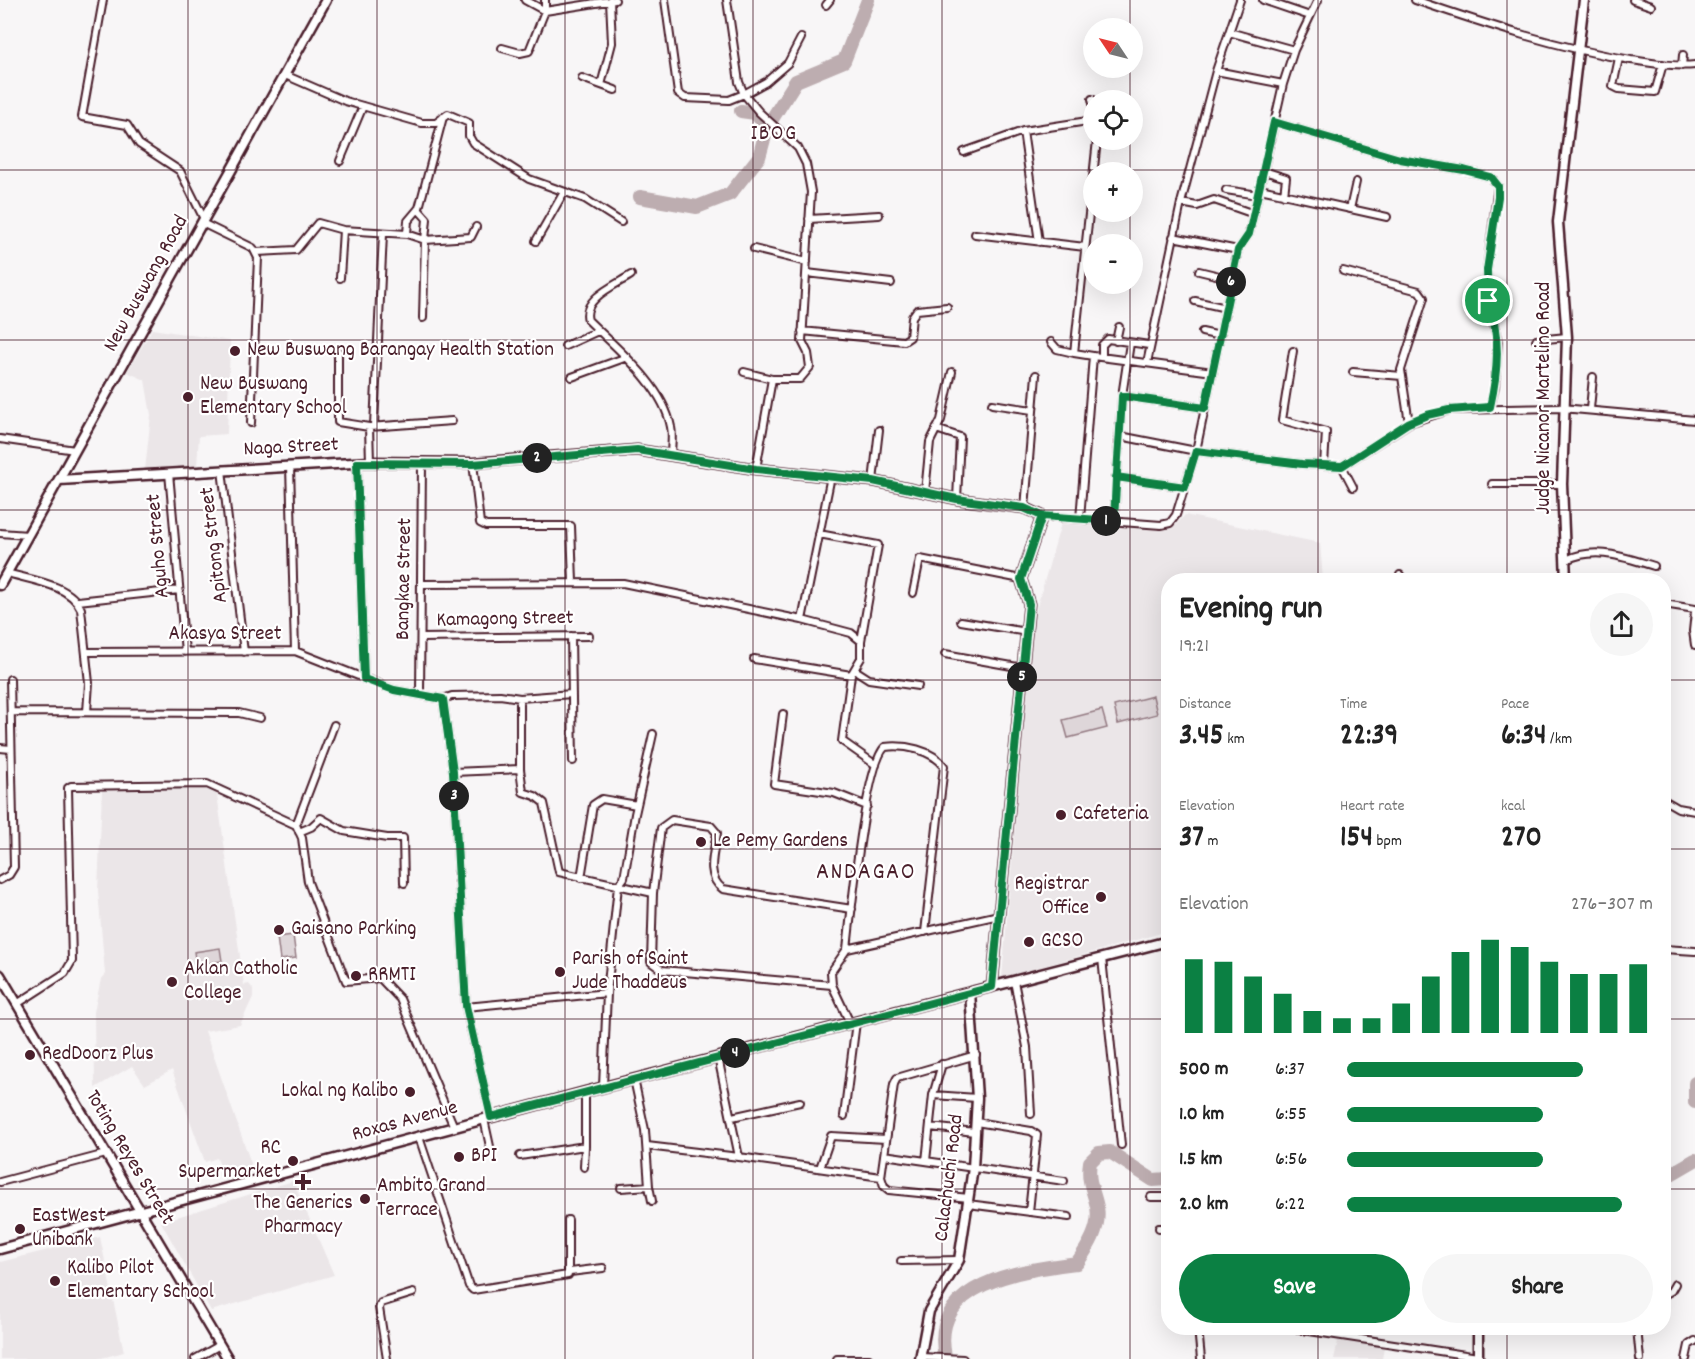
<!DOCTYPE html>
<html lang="en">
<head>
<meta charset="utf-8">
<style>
	:root { --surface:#fff; --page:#f6f6f6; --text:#222; --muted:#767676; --accent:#0b8043 }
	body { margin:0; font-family:Dekko,sans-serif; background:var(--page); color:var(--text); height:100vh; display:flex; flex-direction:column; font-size:22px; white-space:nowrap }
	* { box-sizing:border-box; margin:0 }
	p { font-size:20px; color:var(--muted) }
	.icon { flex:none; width:33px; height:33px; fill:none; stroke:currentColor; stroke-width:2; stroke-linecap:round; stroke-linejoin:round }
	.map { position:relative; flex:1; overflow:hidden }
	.sheet { position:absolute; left:1161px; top:573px; width:510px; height:762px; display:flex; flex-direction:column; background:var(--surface); border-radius:24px; box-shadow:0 6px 24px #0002 }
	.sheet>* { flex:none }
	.needle { width:39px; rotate:305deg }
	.fabs { position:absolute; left:1083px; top:18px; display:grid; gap:12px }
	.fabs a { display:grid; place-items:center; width:60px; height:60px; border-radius:50%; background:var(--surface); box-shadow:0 6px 24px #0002; font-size:30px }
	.pin { position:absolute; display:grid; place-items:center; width:51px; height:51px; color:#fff; margin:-26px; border:3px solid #fff; border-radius:50%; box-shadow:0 2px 6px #0007 }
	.km { position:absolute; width:30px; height:30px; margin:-15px; border-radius:50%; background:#222; color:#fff; font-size:16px; line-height:30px; text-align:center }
	.round { display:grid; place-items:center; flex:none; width:63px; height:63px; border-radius:32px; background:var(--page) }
	.head { display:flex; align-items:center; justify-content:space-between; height:102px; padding:0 18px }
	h1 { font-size:33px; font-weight:800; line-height:45px }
	.figures { display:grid; grid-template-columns:repeat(3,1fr); gap:9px; height:102px; padding:6px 18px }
	.figures div { display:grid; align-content:center }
	.figures b { font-size:30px; font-weight:800 }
	.figures small { font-size:16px; font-weight:400 }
	.figures p { font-size:16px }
	.chart { height:168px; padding:12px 18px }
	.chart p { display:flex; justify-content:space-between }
	.chart svg { width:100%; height:108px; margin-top:6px; stroke:var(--accent); stroke-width:6 }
	.action { display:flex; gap:12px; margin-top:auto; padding:12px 18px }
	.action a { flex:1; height:69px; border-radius:36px; background:var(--accent); color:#fff; font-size:24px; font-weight:800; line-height:69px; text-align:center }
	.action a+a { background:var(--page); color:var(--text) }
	ul { padding:0 18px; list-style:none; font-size:20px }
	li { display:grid; grid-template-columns:96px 72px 1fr; align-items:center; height:45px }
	li i { height:15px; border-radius:8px; background:var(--accent) }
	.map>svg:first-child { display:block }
	.built { fill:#ebe6e8 }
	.green { fill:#ded6d9; stroke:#947a82; stroke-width:1.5 }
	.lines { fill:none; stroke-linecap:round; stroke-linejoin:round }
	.river { stroke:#bdadb0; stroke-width:14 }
	.street-casing { stroke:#4a1f2b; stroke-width:10 }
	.secondary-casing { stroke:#4a1f2b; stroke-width:13 }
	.street { stroke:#fff; stroke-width:6 }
	.secondary { stroke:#fff; stroke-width:8 }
	.route-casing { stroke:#fff; stroke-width:12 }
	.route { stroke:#0b8043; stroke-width:8 }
	.grid { fill:none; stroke:#4a1f2b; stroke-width:1.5; stroke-opacity:0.55 }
	.poi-dot { fill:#4a1f2b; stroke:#fff; stroke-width:2 }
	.labels { text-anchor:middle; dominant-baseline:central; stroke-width:4.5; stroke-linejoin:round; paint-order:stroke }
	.street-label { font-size:21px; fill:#4a1f2b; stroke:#fff }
	.poi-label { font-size:21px; fill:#4a1f2b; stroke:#fff; text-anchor:start }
	.neighbourhood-label { font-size:22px; letter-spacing:1.5px; fill:#4a1f2b; stroke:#fff }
	.quarter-label { font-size:24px; letter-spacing:1.5px; fill:#4a1f2b; stroke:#fff }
</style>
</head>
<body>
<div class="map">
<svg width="1695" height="1359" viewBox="0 0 1695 1359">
	<rect width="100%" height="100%" fill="#f8f6f7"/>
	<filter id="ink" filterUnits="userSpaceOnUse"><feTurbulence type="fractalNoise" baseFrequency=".0167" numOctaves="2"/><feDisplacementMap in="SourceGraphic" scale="12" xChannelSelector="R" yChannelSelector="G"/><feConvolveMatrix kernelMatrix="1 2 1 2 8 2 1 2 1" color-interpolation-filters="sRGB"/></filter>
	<g filter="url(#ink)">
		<path class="built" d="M152,329L230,341L227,434L199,436L197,466L145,470L151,415L145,380L127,372Z
			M1185,515L1320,543L1323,580H1168V818L1166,819L1168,931L1002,978L1032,624L1062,520L1172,529Z
			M206,788L217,794L244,985L249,984L253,989V997L240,1025L205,1031L254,1172L225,1180L217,1158L205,1162L172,1070L145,1085L132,1066L95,1088L94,1012L101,979L105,974L98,891L102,790Z
			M293,1181L334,1275L211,1311L161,1222Z
			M100,1237L124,1352L98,1359H0V1262Z
			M1338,1341L1384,1347L1382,1359H1334Z"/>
		<path class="green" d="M1153,696L1157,714L1118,724L1114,706Z
			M1102,710L1107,728L1068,738L1063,720Z
			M293,935L296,958L280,960L277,937Z
			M220,948L222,961L196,965L194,952Z"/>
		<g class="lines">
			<path class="river" d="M741,111L755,113L767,127
				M772,119L796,81L844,61L868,0
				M640,197L697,207L730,194L759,157L768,125
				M1695,1083V1102
				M1664,1178L1695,1160
				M945,1356C929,1281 1024,1270 1077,1263C1088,1247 1101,1228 1097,1207C1093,1188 1087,1182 1090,1162L1099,1153L1110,1152L1153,1180L1168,1179"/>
			<g class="street-casing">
				<path id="street" d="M103,0L82,117L127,125L139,144L180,171L204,219
					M525,0L545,11L615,0
					M665,0L678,93L685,98L729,100L744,94L766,82L788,63L801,38
					M727,0L739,82L744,94L759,112L798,148L806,164L811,192L802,341L808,353L810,367L800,379H772L756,469
					M1263,0L1310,16
					M1415,0C1485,24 1558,48 1631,60C1653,63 1674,67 1695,65
					M1633,0L1651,6
					M826,5L830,0
					M1229,32L1294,50
					M502,48L520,53L529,51L545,11V0
					M1619,58L1613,86L1619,89L1655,92L1663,64
					M1682,66L1683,55
					M1216,71L1283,84
					M285,75L345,101L422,123H436L448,114L469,123V136L473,143L529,179L585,199L621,222
					M582,78L615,90
					M601,85L612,43L610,0
					M1092,99L1094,108
					M1274,122L1400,159L1464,170L1491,177L1498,186L1487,270L1488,301L1498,342L1495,386L1490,407
					M1023,131L1039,242
					M964,152L1023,131L1094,120
					M340,161L363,106
					M1264,171L1286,178L1284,195
					M1260,189L1387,217
					M1226,190L1258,195
					M1181,203L1197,206L1214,200L1254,214
					M418,209L427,219L425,240L471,237L476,227
					M1350,209L1356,182
					M809,219L879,215
					M202,223L253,248L258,258L251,423
					M407,234L408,221L419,208L443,117
					M975,234L1085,247
					M1173,237L1238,250
					M536,241L564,192
					M754,249L807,262
					M257,252L296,250L318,223L343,230
					M1199,271L1232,279
					M1343,271L1419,291L1424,298L1401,370L1409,423
					M807,273L891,283
					M631,275C616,285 581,299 588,320C617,349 663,385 671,427C673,436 671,446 671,455
					M340,278L343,230L407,234L425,240L423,318
					M1195,301L1226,308
					M802,331L904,341L910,337L912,317L917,310L947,307
					M1202,332L1220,336
					M1536,340L1567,337
					M1116,341L1119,327
					M1051,342L1057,349L1074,353
					M565,346L598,331
					M1293,351L1282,420L1326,432L1324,465
					M338,352V422L369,427L452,421
					M1093,356L1074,353L1097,140
					M1102,356V345L1108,339L1149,345
					M1147,363L1181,203L1216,71L1240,0
					M744,372L772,379
					M1353,372L1402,376
					M572,377L627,357
					M1122,396L1205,408
					M992,404L1032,410
					M1590,409L1593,377
					M374,426L383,234
					M369,427L370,462
					M936,429L960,437L957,499
					M1120,436L1196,451L1302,464L1342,466L1409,423L1449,410L1562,408L1695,420
					M0,439L75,450
					M357,463L364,679
					M473,463L480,523L486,526H571L573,582
					M290,466L295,651
					M1342,466L1353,487
					M222,470L244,652
					M169,473L185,652
					M1116,477L1185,487
					M873,481L879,430
					M1492,484H1562
					M925,492L930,442L941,420L952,372
					M1025,508L1036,375
					M1042,516L1161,525L1170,523L1176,515L1196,451L1238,250L1249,234L1283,84L1294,50L1318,0
					M1080,519L1093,356L1213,372
					M1114,521L1122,396L1130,343
					M0,533L28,535
					M819,534L878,545L861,641
					M1566,560C1596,546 1623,557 1654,566
					M7,573C30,580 70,584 81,609L89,683L87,712
					M1400,580V575
					M422,584L623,583L802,620L851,633L861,641V658L851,675
					M913,593L920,559L1021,579
					M78,601L179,590
					M1664,604L1695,609
					M1695,612L1693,631L1695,645
					M802,620L831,476
					M961,621L1027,632
					M571,636L573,761
					M421,638L589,636
					M86,652L295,651L394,690L443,699L452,696L500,695L520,698L572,694
					M945,654L1023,668
					M754,659L851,675L842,741L876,765
					M855,670L869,679L918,686
					M420,694L422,464
					M520,698V769L523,792L535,796L544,803L559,872L653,893
					M443,699L453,772L466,1007L491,1117
					M11,712L239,713L260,718
					M783,714L774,784L834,793L867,806
					M0,748L11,749
					M453,772L520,769
					M1664,800L1678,808L1695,811
					M296,825L334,725
					M299,832L311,827L321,818L344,831L387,838H403L404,883
					M581,878L593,805L602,799L637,805
					M0,880L9,875L14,867L10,679
					M618,886L624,878L635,814L653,734
					M852,909L723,889C705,877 714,852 717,833L711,826L672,820L661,828L653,893L651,962L662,970L832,985L831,972L847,949L999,915
					M847,949C851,915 865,765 885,747C904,744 932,750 944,766L925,932
					M1664,949L1695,951
					M1102,958L1121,1145
					M1014,981L1027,1047L1031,1114
					M832,985L850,1023
					M17,1004L65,973L72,961L68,788L71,786L207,784L296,825L302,838L308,882L346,981L380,978L400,999L454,1127
					M466,1007L607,993
					M718,1057L739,1157L881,1177
					M603,1087L607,993L618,886
					M933,1095L977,1098
					M844,1116L856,1022
					M732,1117L800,1102
					M484,1119L491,1151
					M976,1122L1031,1131L1037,1135L1029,1212
					M930,1127L975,1132
					M419,1137L469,1286L473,1290L568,1275V1220
					M647,1146L739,1157
					M884,1155L1064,1181
					M520,1156L585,1146V1092
					M926,1161L933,1095L942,1064
					M584,1167L585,1146
					M820,1168L831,1136L886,1139
					M0,1182L106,1154
					M649,1186L652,1201
					M621,1188L649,1186L645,1130L634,1079
					M1151,1197H1168
					M969,1198L889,1190L884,1186L881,1177L894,1084L897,1078L976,1055
					M968,1204L1069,1217
					M1159,1228H1168
					M901,1261L959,1260
					M570,1272L603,1268
					M1664,1295L1671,1291L1675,1284
					M1198,1328L1201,1359
					M1290,1328L1478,1357
					M1637,1328L1640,1359
					M921,1357L963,1359
					M195,1359L220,1345
					M387,1359L379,1308L381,1303L413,1293
					M837,1359H869
					M1686,1359L1689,1345L1695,1341"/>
			</g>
			<g class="secondary-casing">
				<path id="secondary" d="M59,480L370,462L473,463L637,450L756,469L873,481L957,499L1025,508L1042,516L1021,579L1029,604L992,987
					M1566,580L1562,484L1567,337L1558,222L1584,0
					M0,585L326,0
					M0,975L228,1359
					M0,1249L585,1092L1168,941
					M1478,1328V1359
					M920,1359L929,1311L959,1260L973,1168L977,1098L970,992"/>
			</g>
			<use href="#street" class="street"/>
			<use href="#secondary" class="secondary"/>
		</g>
	</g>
	<g class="lines" filter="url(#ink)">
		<g class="route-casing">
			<path id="route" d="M1488,301C1501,337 1498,371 1490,407L1449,410L1427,415L1408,423L1342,466L1302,464L1196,451L1185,487L1116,477L1114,521L1042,516L1024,508L957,499L873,481L756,469L637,450L473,464L357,463L364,679L394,690L443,699L453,772L466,1006L491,1117L992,987L1029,604L1021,579L1042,516L1114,521C1116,480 1120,438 1122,396L1205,408L1238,250L1249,234L1274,122L1400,159L1464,170L1491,177L1498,186V197L1487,270L1488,301"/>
		</g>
		<use href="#route" class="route"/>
	</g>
	<path class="grid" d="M188,0V1359M377,0V1359M565,0V1359M753,0V1359M942,0V1359M1130,0V28M1318,0V580M1507,0V580M1130,68V100M1130,140V172M0,170H1695M1130,212V244M1130,284V1359M0,340H1695M0,510H1695M0,680H1168M1664,680H1695M0,849H1168M1664,849H1695M0,1019H1168M1664,1019H1695M0,1189H1168M1664,1189H1695M1318,1328V1359M1507,1328V1359"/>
	<g class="poi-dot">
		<circle cx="235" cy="351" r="6"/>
		<circle cx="188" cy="397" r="6"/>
		<circle cx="1061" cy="815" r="6"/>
		<circle cx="701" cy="842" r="6"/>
		<circle cx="1101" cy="897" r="6"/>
		<circle cx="279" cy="930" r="6"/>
		<circle cx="1029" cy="942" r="6"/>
		<circle cx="560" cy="972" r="6"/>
		<circle cx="356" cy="976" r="6"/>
		<circle cx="172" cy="982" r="6"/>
		<circle cx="30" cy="1055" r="6"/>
		<circle cx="410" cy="1092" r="6"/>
		<circle cx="459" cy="1157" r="6"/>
		<circle cx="293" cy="1161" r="6"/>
		<path d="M300 1173h6v6h6v6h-6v6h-6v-6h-6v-6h6z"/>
		<circle cx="365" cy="1199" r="6"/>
		<circle cx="20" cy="1229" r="6"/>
		<circle cx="55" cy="1281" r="6"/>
	</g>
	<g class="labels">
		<g class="street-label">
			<text transform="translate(147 284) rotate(-61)">New Buswang Road</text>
			<text transform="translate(1545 398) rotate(-90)">Judge Nicanor Martelino Road</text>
			<text transform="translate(291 448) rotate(-3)">Naga Street</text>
			<text transform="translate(215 545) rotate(-97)">Apitong Street</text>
			<text transform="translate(159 546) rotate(-95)">Aguho Street</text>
			<text transform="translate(405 579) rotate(-89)">Bangkae Street</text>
			<text transform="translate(505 620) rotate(-1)">Kamagong Street</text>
			<text x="225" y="635">Akasya Street</text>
			<text transform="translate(405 1122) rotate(-15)">Roxas Avenue</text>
			<text transform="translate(129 1158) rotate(59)">Toting Reyes Street</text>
			<text transform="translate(950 1178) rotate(-83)">Calachuchi Road</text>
		</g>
		<g class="poi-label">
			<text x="247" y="351">New Buswang Barangay Health Station</text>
			<text x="200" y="385">New Buswang<tspan x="200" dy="24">Elementary School</tspan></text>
			<text x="1073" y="815">Cafeteria</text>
			<text x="713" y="842">Le Pemy Gardens</text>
			<text x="1089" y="885" text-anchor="end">Registrar<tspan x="1089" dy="24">Office</tspan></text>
			<text x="291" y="930">Gaisano Parking</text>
			<text x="1041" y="942">GCSO</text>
			<text x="572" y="960">Parish of Saint<tspan x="572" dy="24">Jude Thaddeus</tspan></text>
			<text x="184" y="970">Aklan Catholic<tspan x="184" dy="24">College</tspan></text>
			<text x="368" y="976">RRMTI</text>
			<text x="42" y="1055">RedDoorz Plus</text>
			<text x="398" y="1092" text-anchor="end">Lokal ng Kalibo</text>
			<text x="281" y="1149" text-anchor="end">RC<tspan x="281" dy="24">Supermarket</tspan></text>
			<text x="471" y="1157">BPI</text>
			<text x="377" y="1187">Ambito Grand<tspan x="377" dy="24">Terrace</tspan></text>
			<text x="303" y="1204" text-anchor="middle">The Generics<tspan x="303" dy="24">Pharmacy</tspan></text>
			<text x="32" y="1217">EastWest<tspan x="32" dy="24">Unibank</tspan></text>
			<text x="67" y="1269">Kalibo Pilot<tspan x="67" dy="24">Elementary School</tspan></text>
		</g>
		<g class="neighbourhood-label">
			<text x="774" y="134">IBOG</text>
		</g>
		<g class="quarter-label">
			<text x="866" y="873">ANDAGAO</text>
		</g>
	</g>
</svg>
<div class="fabs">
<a><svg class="needle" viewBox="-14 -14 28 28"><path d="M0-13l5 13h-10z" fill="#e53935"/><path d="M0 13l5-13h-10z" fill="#767676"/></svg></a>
<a><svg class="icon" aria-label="locate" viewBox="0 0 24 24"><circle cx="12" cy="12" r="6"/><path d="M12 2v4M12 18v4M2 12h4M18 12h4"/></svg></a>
<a>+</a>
<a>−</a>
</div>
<div class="pin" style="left:1488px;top:301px;background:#1e9e55"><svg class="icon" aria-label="arrive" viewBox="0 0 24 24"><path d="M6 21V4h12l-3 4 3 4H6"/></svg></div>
<b class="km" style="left:1106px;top:521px">1</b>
<b class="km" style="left:537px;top:458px">2</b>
<b class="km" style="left:454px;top:796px">3</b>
<b class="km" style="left:735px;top:1053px">4</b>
<b class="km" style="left:1022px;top:677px">5</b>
<b class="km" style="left:1231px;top:282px">6</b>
<section class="sheet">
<div class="head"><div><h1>Evening run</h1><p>19:21</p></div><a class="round"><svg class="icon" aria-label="share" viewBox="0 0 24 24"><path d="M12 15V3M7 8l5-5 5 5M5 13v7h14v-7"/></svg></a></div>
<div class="figures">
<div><p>Distance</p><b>3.45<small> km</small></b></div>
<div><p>Time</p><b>22:39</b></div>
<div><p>Pace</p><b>6:34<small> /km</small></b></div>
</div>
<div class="figures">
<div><p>Elevation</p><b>37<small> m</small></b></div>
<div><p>Heart rate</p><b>154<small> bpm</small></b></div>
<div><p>kcal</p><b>270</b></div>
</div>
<div class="chart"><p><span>Elevation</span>276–307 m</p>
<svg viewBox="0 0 160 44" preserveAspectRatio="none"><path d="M5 44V14M15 44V15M25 44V21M35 44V28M45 44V35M55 44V38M65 44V38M75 44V32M85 44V21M95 44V11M105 44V6M115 44V9M125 44V15M135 44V20M145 44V20M155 44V16"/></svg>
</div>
<ul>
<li><b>500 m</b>6:37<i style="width:77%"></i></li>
<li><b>1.0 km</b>6:55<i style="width:64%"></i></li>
<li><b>1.5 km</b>6:56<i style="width:64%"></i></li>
<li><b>2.0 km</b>6:22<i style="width:90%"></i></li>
</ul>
<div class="action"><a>Save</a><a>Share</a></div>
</section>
</div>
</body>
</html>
